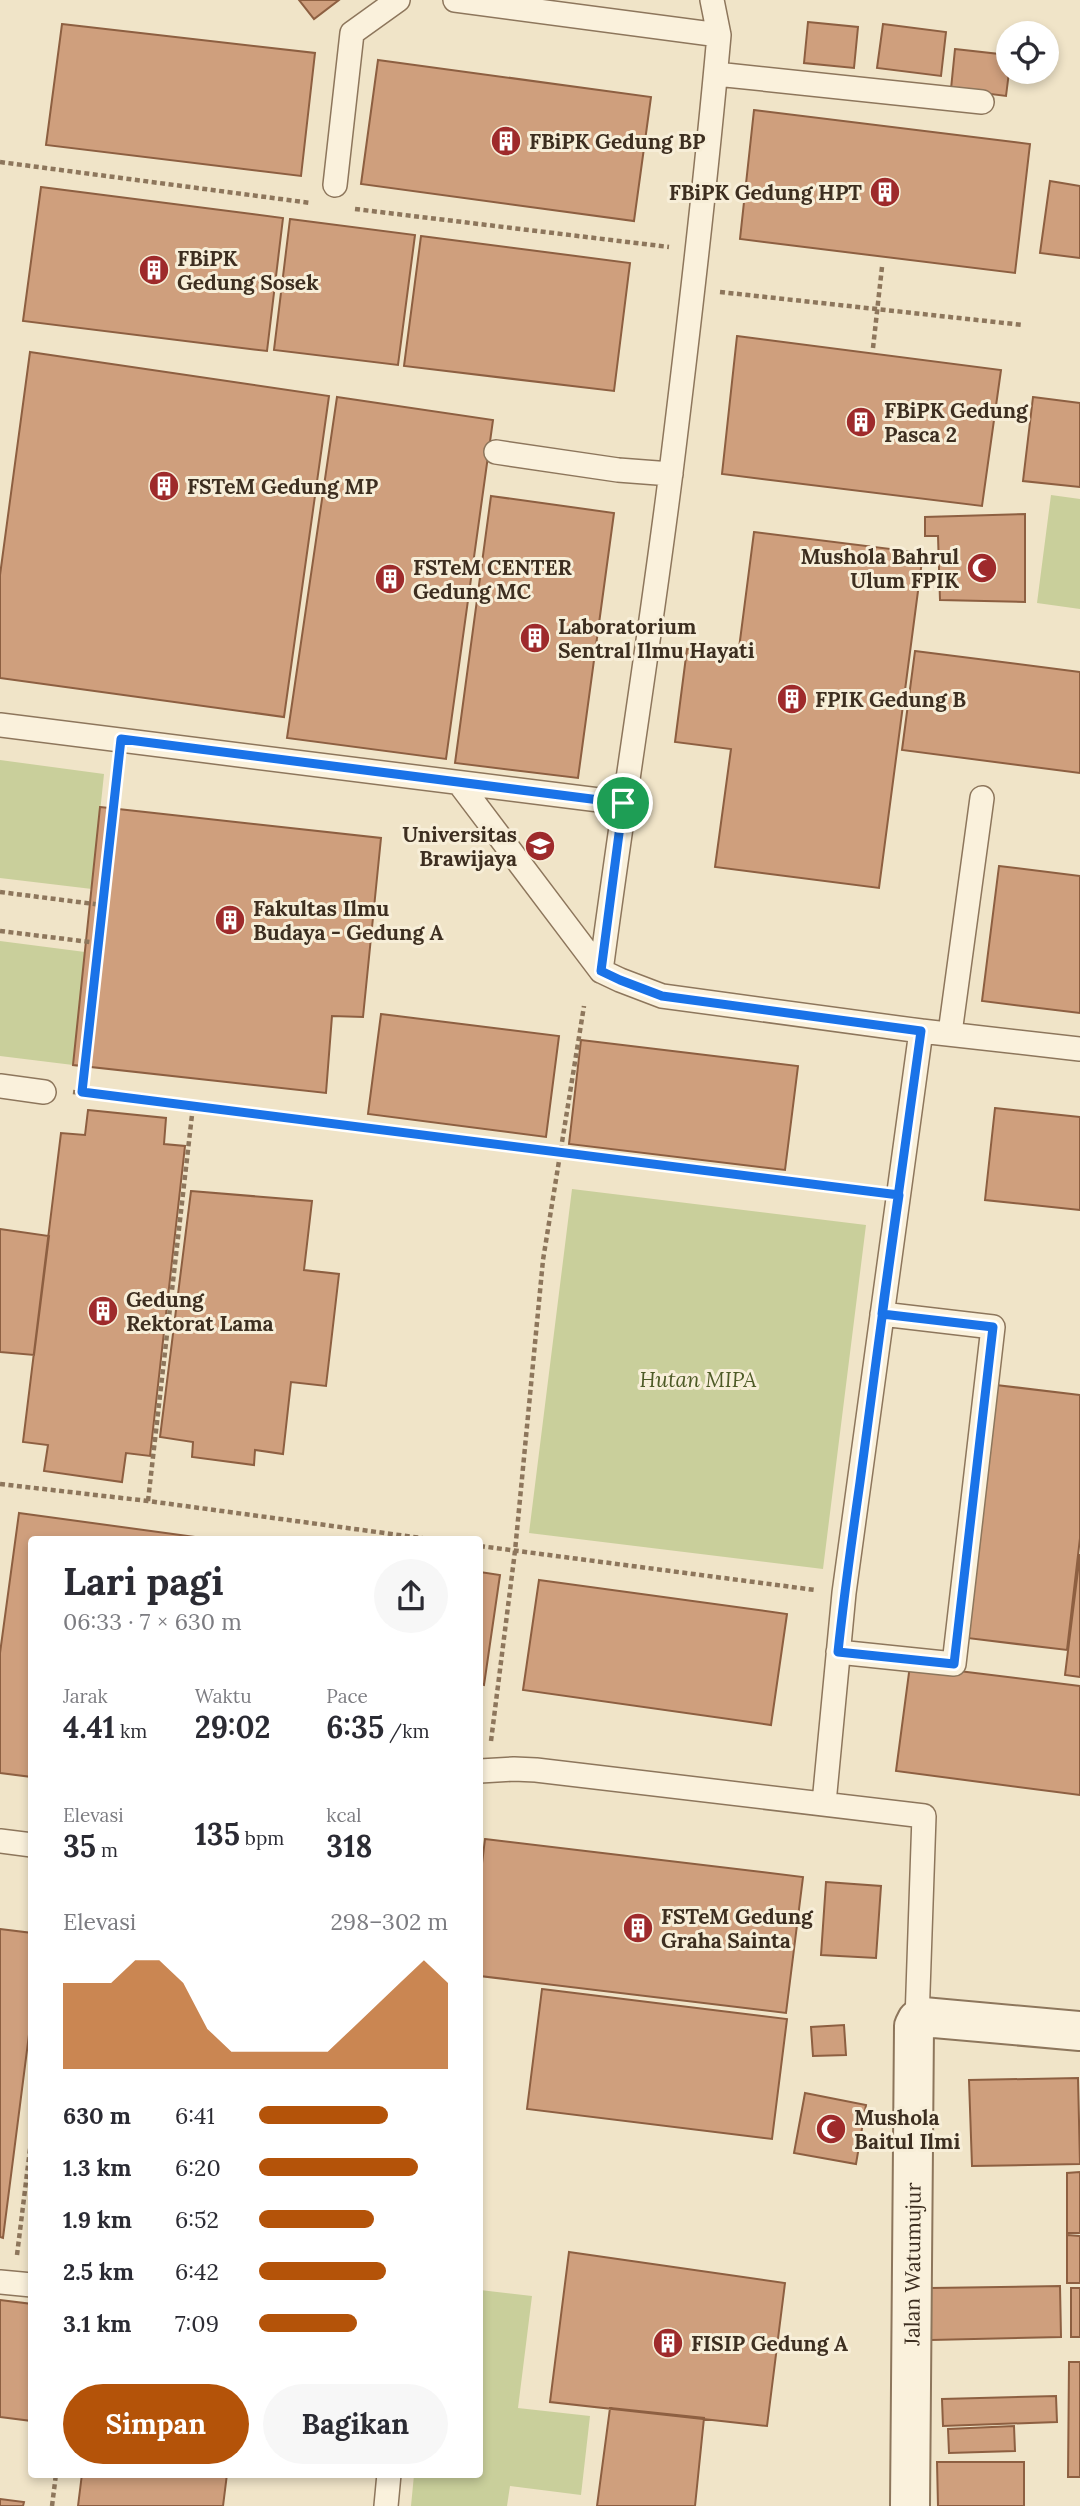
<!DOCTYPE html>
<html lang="id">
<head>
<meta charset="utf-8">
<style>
	:root { --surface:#fff; --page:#f7f7f7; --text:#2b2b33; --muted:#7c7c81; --accent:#b45309 }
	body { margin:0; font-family:Lora,serif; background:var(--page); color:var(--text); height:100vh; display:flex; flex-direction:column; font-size:26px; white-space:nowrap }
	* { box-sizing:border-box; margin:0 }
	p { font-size:23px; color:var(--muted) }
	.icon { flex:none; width:38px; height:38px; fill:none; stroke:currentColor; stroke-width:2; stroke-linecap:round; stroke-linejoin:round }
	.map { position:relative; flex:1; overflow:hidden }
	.details { position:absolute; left:28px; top:1536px; width:455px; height:942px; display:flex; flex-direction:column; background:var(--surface); border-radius:7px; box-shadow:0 4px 10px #0003 }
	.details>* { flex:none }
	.buttons { position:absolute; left:996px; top:21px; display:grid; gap:14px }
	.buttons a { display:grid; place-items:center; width:63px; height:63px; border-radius:50%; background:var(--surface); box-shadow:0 4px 10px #0003; font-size:35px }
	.pin { position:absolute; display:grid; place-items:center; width:60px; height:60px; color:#fff; margin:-30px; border:4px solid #fff; border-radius:50%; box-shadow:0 2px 7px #0007 }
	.round { display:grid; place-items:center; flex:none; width:74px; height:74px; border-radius:37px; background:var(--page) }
	.headline { display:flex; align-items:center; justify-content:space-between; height:119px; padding:0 35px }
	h1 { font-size:38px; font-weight:700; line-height:52px }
	.figures { display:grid; grid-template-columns:repeat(3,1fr); gap:10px; height:119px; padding:7px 35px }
	.figures div { display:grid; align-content:center }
	.figures b { font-size:30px; font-weight:700 }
	.figures small { font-size:19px; font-weight:400 }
	.figures p { font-size:19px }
	.chart { height:196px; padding:14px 35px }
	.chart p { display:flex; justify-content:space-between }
	.chart svg { width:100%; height:126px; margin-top:7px; fill:var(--accent); opacity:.7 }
	.primary-button { display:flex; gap:14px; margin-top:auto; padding:14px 35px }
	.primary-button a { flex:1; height:80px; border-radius:42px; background:var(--accent); color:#fff; font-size:28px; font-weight:700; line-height:80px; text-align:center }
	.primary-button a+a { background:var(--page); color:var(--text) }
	ul { padding:0 35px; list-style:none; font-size:23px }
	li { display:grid; grid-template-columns:112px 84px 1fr; align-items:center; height:52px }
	li i { height:18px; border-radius:9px; background:var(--accent) }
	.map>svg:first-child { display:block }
	.green { fill:#c9cf9b }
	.building { fill:#cf9f7d; stroke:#8d5f41; stroke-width:2 }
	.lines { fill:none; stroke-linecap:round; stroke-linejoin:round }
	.service-casing { stroke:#8d765c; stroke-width:26 }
	.minor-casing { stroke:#8d765c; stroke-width:42 }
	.path { stroke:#8d765c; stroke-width:4.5; stroke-dasharray:5 3.5; stroke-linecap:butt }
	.service { stroke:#faf1dc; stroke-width:23 }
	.minor { stroke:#faf1dc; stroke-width:38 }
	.route-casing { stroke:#fff; stroke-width:14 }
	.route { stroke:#1a73e8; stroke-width:9 }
	.labels { text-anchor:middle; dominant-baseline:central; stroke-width:6; stroke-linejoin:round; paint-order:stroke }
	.poi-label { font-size:21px; font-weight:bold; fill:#3d2e20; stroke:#f7eed8; text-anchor:start }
	.park-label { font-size:21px; font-style:italic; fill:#4d5a26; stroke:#f7eed8 }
	.street-label { font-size:21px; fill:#3d2e20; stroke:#f7eed8 }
</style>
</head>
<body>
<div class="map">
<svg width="1080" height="2506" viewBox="0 0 1080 2506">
	<rect width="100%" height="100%" fill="#f0e4c8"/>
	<path class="green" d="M1051,495L1080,499V609L1037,603Z
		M0,760L104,774L92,889L0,878Z
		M0,941L85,952L73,1065L0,1056Z
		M572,1189L866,1225L823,1569L529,1533Z
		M480,2290L532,2296L518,2408L590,2416L581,2495L510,2486L507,2506H411L414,2475L480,2474Z"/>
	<path class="building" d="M299,0H339L314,19Z
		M808,22L858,27L854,68L804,63Z
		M62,24L315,53L301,176L46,145Z
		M883,24L946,32L941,76L877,68Z
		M955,49L1008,55L1009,72L1006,96L951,89Z
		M378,60L651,97L634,221L361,184Z
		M754,110L1030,144L1015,273L740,239Z
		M1050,181L1080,186V258L1040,253Z
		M41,187L283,218L267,351L23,321Z
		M290,219L415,235L398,365L274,350Z
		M421,236L630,263L614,391L404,366Z
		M737,336L1001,370L982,506L722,474Z
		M30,352L329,396L284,717L0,678V575Z
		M337,397L493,420L446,759L287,738Z
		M1033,397L1080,403V487L1023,481Z
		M491,496L614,513L578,778L455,763Z
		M1025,514V602L940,600L938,536H925V517Z
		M754,532L923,553L879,888L715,867L731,749L675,742L687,649L738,656Z
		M915,651L1080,672V773L902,750Z
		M100,807L381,838L363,1017L332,1016L326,1093L73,1065Z
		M999,866L1080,876V1013L982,1001Z
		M381,1014L559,1036L546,1137L368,1114Z
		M581,1040L798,1066L785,1170L569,1144Z
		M995,1108L1080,1117V1210L985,1200Z
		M88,1110L166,1118L164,1144L185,1146L150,1456L126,1453L122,1482L44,1471L48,1445L23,1442L61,1133L85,1135Z
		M191,1191L312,1201L304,1270L339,1274L326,1386L291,1382L283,1454L255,1450L254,1465L192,1457L193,1442L160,1437Z
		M0,1229L49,1236L34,1355L0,1352Z
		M996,1385L1080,1395V1538L1067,1650L967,1638Z
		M19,1513L217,1540H32V1777L0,1773V1653Z
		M1080,1554V1677L1065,1675Z
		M480,1572L500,1575L484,1685L480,1684Z
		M539,1580L787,1614L771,1725L523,1690Z
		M910,1665L1080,1686V1795L896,1771Z
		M485,1839L803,1877L786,2013L480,1976V1880Z
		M826,1882L881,1886L876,1958L821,1955Z
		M0,1929L32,1933V2011L3,2238L0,2237Z
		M542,1989L787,2019L772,2139L527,2109Z
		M844,2025L846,2055L813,2056L811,2027Z
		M1078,2078L1080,2164L972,2166L969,2080Z
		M805,2093L866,2105L856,2164L794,2153Z
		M1080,2172V2233H1067V2173Z
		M1067,2235L1080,2236V2283H1067Z
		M569,2252L785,2283L767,2426L550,2402Z
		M1060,2286L1061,2337L931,2340V2288Z
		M1071,2288H1080V2337H1071Z
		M0,2300L32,2304V2421L0,2417Z
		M1069,2362H1080V2477H1068Z
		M1056,2396L1057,2422L943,2426L942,2399Z
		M610,2408L704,2418L695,2506H597Z
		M1014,2426L1015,2451L949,2453L948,2429Z
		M937,2462H1024V2506H938Z
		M82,2474H227L223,2506H78Z
		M0,2499L24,2502L23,2506H0Z"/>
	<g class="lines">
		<g class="service-casing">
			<path id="service" d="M455,0L719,35
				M716,74L982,102
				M335,185L352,33L398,0
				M496,452L618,470L671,474
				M0,725L623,803
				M459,783L601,971L620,980L662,996L921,1031L1080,1049
				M601,971C623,804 650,639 671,472C689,326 706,181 719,35L712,0
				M950,1033L982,798
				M0,1086L44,1092
				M838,1652L954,1664L993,1327L882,1314
				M480,1771L514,1769L536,1770L924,1816L917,2020
				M824,1803L844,1593L921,1031
				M0,1841L32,1845
				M0,2282L32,2285
				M386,2506L389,2474"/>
		</g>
		<g class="minor-casing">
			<g id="minor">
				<path id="s1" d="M910,2506L914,2026L917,2020L923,2017L1080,2031"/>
			</g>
		</g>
		<path class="path" d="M0,162L311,203
			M355,209L669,247
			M720,292L1023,325
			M873,348L882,267
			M0,892L102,905
			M0,931L98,943
			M73,1092L870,1191
			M82,1092L117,770
			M0,1484L148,1501L436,1540
			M148,1501L193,1106
			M480,1546L815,1590
			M491,1741L515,1551L543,1260L584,1006
			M17,2255L32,2133
			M52,2506L56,2474"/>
		<use href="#service" class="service"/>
		<use href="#minor" class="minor"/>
	</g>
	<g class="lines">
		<g class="route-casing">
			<path id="route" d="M623,803L121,739L82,1092L899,1195C885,1291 873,1386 860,1482C852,1538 844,1595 838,1652L954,1664L993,1327L882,1314L884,1298L921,1031L662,996L620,980L601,971L623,803"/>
		</g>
		<use href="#route" class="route"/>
	</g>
	<defs>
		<g id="building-disc" transform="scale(1.575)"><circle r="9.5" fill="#9e2a2b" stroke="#f7eed8"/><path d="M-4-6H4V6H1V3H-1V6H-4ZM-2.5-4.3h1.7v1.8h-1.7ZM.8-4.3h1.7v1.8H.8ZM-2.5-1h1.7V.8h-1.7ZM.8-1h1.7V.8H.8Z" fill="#fff"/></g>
		<g id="mosque-disc" transform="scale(1.575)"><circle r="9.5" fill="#9e2a2b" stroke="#f7eed8"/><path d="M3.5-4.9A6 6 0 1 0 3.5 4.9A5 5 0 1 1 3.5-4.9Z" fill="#fff"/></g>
		<g id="university-disc" transform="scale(1.575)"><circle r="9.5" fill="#9e2a2b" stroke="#f7eed8"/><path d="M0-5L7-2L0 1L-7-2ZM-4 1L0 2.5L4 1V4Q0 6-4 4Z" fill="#fff"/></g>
	</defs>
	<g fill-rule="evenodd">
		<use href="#building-disc" x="506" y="141"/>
		<use href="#building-disc" x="885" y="192"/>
		<use href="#building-disc" x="154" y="270"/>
		<use href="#building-disc" x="861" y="422"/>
		<use href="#building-disc" x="164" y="486"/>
		<use href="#mosque-disc" x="982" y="568"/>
		<use href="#building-disc" x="390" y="579"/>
		<use href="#building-disc" x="535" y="638"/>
		<use href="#building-disc" x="792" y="699"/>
		<use href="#university-disc" x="540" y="846"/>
		<use href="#building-disc" x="230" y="920"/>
		<use href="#building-disc" x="103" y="1311"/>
		<use href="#building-disc" x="638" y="1928"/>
		<use href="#mosque-disc" x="831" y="2129"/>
		<use href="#building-disc" x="668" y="2343"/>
	</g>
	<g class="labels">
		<g class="poi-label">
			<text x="529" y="141">FBiPK Gedung BP</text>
			<text x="862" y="192" text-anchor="end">FBiPK Gedung HPT</text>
			<text x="177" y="258">FBiPK<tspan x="177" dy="24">Gedung Sosek</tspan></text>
			<text x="884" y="410">FBiPK Gedung<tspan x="884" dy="24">Pasca 2</tspan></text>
			<text x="187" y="486">FSTeM Gedung MP</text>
			<text x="959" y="556" text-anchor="end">Mushola Bahrul<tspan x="959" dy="24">Ulum FPIK</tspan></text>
			<text x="413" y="567">FSTeM CENTER<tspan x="413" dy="24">Gedung MC</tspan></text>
			<text x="558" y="626">Laboratorium<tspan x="558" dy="24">Sentral Ilmu Hayati</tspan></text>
			<text x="815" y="699">FPIK Gedung B</text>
			<text x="517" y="834" text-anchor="end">Universitas<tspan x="517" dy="24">Brawijaya</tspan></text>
			<text x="253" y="908">Fakultas Ilmu<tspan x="253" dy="24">Budaya - Gedung A</tspan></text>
			<text x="126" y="1299">Gedung<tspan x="126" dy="24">Rektorat Lama</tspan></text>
			<text x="661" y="1916">FSTeM Gedung<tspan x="661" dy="24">Graha Sainta</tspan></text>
			<text x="854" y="2117">Mushola<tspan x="854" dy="24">Baitul Ilmi</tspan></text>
			<text x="691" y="2343">FISIP Gedung A</text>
		</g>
		<g class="park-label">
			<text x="698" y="1379">Hutan MIPA</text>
		</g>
		<g class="street-label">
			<text stroke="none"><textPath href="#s1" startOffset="242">Jalan Watumujur</textPath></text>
		</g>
	</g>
</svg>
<div class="buttons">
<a><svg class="icon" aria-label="locate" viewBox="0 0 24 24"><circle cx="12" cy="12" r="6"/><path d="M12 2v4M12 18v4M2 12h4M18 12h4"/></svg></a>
</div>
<div class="pin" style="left:623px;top:803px;background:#1e9e55"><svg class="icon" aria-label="arrive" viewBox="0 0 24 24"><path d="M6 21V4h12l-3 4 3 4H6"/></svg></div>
<section class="details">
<div class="headline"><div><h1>Lari pagi</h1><p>06:33 · 7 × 630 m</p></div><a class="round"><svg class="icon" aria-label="share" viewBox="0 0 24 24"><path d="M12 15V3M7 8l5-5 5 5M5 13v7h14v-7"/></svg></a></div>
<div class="figures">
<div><p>Jarak</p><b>4.41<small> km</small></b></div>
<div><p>Waktu</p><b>29:02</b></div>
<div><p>Pace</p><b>6:35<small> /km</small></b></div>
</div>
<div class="figures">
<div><p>Elevasi</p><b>35<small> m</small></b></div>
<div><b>135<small> bpm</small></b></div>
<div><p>kcal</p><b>318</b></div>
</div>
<div class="chart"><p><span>Elevasi</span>298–302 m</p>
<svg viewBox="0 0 160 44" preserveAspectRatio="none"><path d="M0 44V14L10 14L20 14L30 6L40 6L50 14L60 30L70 38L80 38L90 38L100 38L110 38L120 30L130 22L140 14L150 6L160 14V44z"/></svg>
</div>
<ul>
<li><b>630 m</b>6:41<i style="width:68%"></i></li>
<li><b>1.3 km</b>6:20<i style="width:84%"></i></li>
<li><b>1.9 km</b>6:52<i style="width:61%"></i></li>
<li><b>2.5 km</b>6:42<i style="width:67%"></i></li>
<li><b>3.1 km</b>7:09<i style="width:52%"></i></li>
</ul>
<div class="primary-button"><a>Simpan</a><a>Bagikan</a></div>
</section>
</div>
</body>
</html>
